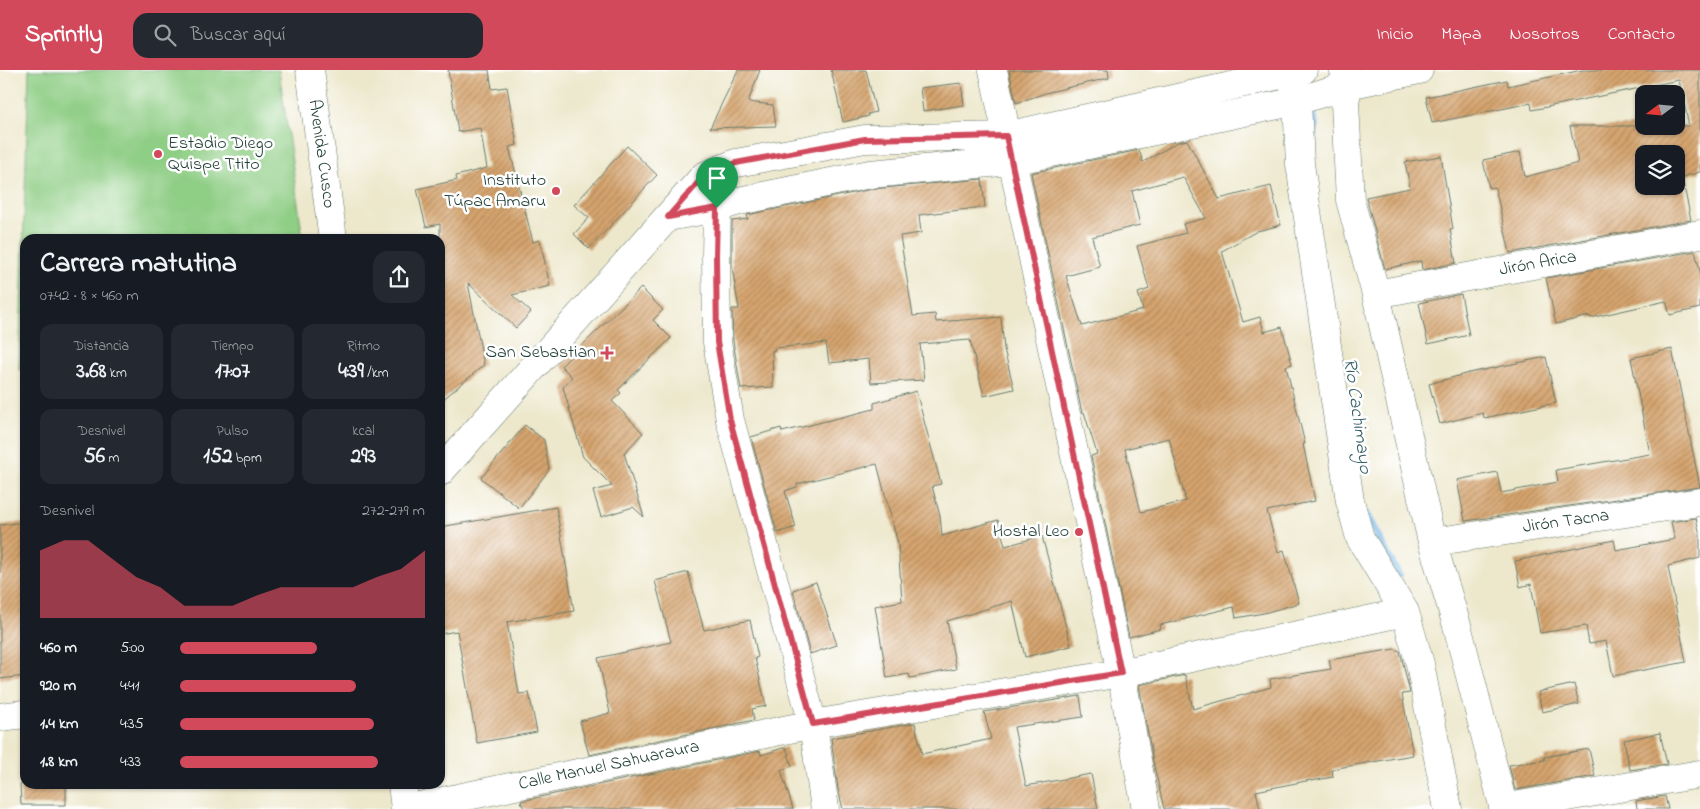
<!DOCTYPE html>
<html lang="es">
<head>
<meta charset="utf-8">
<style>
	:root { --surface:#171b24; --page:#242831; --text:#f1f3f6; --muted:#9ea1a6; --accent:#d1495b }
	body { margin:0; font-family:"Indie Flower",sans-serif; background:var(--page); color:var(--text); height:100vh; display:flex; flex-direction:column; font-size:19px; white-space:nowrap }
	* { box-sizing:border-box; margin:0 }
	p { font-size:16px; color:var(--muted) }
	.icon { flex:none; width:28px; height:28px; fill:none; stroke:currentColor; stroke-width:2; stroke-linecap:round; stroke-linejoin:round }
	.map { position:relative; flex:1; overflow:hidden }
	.sheet { position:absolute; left:20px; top:164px; width:425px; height:555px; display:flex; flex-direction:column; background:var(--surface); border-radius:15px; box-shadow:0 1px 4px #0004 }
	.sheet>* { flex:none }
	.needle { width:32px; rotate:254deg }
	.controls { position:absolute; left:1635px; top:15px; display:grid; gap:10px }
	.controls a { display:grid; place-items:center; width:50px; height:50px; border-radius:10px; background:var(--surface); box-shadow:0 1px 4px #0004; font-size:25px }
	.pin { position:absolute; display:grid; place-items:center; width:42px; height:42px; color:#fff; margin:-51px -21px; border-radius:50% 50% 50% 0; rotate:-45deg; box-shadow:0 0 5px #0007 }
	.pin .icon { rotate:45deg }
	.round { display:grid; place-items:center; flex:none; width:52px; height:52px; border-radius:15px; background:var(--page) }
	.headline { display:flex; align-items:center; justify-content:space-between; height:85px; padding:0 20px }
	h1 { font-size:28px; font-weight:700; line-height:38px }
	.stats { display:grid; grid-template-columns:repeat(3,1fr); gap:8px; height:85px; padding:5px 20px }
	.stats div { display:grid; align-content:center; border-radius:12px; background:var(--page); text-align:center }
	.stats b { font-size:21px; font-weight:700 }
	.stats small { font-size:14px; font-weight:400 }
	.stats p { font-size:14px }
	.chart { height:140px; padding:10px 20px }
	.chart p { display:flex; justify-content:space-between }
	.chart svg { width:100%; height:90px; margin-top:5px; fill:var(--accent); opacity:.7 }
	ul { padding:0 20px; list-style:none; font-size:16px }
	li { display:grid; grid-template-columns:80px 60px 1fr; align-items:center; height:38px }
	li i { height:12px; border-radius:6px; background:var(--accent) }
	header { display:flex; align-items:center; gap:30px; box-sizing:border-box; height:70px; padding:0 25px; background:var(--accent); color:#fff }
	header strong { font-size:24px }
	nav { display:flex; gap:28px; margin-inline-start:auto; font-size:18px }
	.search { width:350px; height:45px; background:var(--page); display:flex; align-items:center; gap:12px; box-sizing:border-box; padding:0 18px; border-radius:15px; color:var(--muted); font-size:19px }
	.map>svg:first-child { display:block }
	.garden { fill:#8fce85; stroke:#57865c }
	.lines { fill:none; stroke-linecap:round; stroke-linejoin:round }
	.stream { stroke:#6cb0e2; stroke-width:8 }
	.building { fill:url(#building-hatch); fill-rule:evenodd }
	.minor-casing { stroke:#677969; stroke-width:29 }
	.minor { stroke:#fff; stroke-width:28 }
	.route-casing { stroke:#fff; stroke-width:10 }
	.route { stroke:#d1495b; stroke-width:6 }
	.poi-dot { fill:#d1495b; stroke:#fff; stroke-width:2 }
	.labels { text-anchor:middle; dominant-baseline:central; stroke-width:5; stroke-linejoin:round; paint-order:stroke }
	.poi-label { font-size:18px; fill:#1f3d34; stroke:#fff; text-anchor:end }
	.street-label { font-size:18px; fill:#1f3d34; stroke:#fff }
	.water-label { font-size:19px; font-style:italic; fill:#366068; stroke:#fff }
</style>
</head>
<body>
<header>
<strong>Sprintly</strong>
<div class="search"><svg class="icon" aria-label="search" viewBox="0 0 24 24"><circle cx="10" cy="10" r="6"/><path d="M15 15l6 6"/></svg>Buscar aquí</div>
<nav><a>Inicio</a><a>Mapa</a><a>Nosotros</a><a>Contacto</a></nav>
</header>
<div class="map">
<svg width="1700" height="739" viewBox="0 0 1700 739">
	<defs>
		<pattern id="building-hatch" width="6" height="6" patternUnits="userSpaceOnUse" patternTransform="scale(1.25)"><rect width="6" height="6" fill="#d6a46e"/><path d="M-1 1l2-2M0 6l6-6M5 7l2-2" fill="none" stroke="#ad875b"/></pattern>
	</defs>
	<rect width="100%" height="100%" fill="#fff"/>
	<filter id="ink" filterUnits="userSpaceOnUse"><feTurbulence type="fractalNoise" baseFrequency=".02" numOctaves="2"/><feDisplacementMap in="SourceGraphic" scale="10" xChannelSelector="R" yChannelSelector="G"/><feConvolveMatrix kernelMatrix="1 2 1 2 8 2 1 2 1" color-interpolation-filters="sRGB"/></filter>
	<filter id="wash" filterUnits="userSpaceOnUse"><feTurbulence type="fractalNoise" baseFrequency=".0096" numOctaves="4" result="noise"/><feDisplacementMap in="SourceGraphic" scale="20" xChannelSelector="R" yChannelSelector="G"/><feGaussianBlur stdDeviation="1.12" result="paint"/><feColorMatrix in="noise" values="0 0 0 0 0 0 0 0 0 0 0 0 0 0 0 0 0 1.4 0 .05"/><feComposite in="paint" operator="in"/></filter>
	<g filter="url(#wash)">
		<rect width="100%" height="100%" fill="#ede8cc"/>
		<path class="garden" d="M29,0H279L303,169H25V299L19,300Z"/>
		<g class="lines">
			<path class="stream" d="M1309,31L1315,55L1310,76
				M1366,445L1398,505"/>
		</g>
		<g id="blocks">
			<path class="building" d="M448,0H489L492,19L507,17L517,75L509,77L533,172L540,170L550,216L512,225L531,242L516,258L468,213L484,295L440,332V154L426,157L417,119L457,110L456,106L487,98L480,58L458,62Z
				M738,0H760L748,32L773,35L776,56L710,58Z
				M831,0H866L876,42L868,44L869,46L843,52Z
				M1009,0H1108L1109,8L1049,22L1016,33Z
				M1582,0H1700V102L1682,107L1691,150L1510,183L1495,117L1489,118L1483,90L1520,82L1525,107L1578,93L1570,56H1689L1679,10L1532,40L1531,33L1432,53L1426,27L1507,10L1508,16ZM1644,84H1676V116H1644Z
				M961,13L964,35L923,41L920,18Z
				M1187,70L1219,129L1271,116L1281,155L1257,161L1222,181L1243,252L1260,247L1264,262L1282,257L1292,294L1286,296L1305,374H1303L1315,431L1267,441L1278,482L1284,480L1299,533L1264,543L1236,548L1234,537L1160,555L1161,559L1129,567L1091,386L1097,384L1084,342L1082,343L1031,103L1139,80L1143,92L1178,72ZM1183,107L1206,148L1183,154L1186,163L1137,176L1149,219L1138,223L1143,240L1082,256L1066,206L1100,197L1092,167L1140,155L1132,121ZM1169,368L1186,431L1141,442L1125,379Z
				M627,76L657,105L589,179L574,164L589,148L574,135Z
				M1441,86L1453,159H1450L1456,193L1422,200L1421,191L1385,199L1366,127L1410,118L1405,92Z
				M982,109L985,137L919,145L921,163L900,166L913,246L935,244L936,252L1001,247L1004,279L1014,319L984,326L970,270L920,274L924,310L871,313L869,289L829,293L826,273L775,278V280L772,281L773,317L741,319L733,271L732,239H739L732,197V151L748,149L747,145L872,119Z
				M1695,181L1700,201V238L1670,245L1666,231L1590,248L1589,246L1556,254L1546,208Z
				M641,218L663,240L653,250L671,268L618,320L621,323L612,331L643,363L624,383L644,447L633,437L601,447L593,421L612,416L583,387L563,317L572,307L561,296Z
				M1461,224L1469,265L1428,274L1419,233Z
				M1672,279L1700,417L1465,451L1457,410L1497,402L1501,423L1558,412L1556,400L1650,384L1631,288Z
				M1546,287L1556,333L1484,348L1483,343L1440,354L1429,314L1469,303Z
				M916,321L941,414L932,416L940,446L942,466L998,450L1005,476L1042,466L1071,576L1025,587L1012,531L947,551L956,599L910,608L909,604L887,608L875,536L902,531L898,474L877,394L797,414V417L785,421L796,457L777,463L751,367L781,358L782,362L874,339V333Z
				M525,355L544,370L549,400L519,438L481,408Z
				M556,437L574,541L507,552L519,624L529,623L537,662L477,673L457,561L440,564V457Z
				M1696,448L1700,465V488L1668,496L1686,592L1613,606L1606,571L1589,574L1586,556L1540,563L1531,514L1520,517L1515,491L1614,470L1616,480L1675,469L1671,452Z
				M25,452V606L0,609V455Z
				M688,502L704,560L750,550L758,587L755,588L766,636L752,639L754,650L589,685L580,651L610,643L598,588L671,572L655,511Z
				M816,512L837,575L810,584L793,520Z
				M1395,579L1400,581L1410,623L1402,624L1413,685L1332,699L1333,707L1311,711V710L1256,721L1260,739H1164L1153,691L1139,615L1185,605L1193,639L1271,617L1270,609L1331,599L1329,590Z
				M1574,614L1579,634L1542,642L1538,622Z
				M1080,626L1083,647L1014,657L1026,716L1091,704L1098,739H843L838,719L831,668L915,653L922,684L991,669L984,642Z
				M1660,663L1667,694L1630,700L1624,670Z
				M786,677L792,696L781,700L793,739H524L521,731L760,681L761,685Z
				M1589,679L1595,706L1515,720L1509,695L1545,690L1544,687Z
				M20,714H66V735H21Z
				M1665,726L1668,739H1637L1636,731Z"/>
		</g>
	</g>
	<g filter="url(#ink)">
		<use href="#blocks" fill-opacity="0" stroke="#677969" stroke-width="1"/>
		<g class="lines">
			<g class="minor-casing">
				<path id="minor" d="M310,0L333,169
					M993,0L1121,603L1146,739
					M1344,1L1348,15L1345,33L1350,130L1376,224L1432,472L1458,559L1504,739
					M1294,13L1297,31L1300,94L1350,431L1360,468L1405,542L1420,594L1448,739
					M711,123L717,138L716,186L717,272L730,350L813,654L825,739
					M668,147L717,138L739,131L870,104L1012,91L1297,31L1348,15L1419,0
					M1376,224L1700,164
					M440,402L704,106L736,93L865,69L1006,66L1303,0
					M1432,472L1700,432
					M0,647L25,644
					M402,714L405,739L813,654L1121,603L1405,542
					M1503,738L1700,704"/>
			</g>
			<use href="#minor" class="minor"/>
		</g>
	</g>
	<g class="lines" filter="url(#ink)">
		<g class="route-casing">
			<path id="route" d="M1006,66L1121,603L813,654L730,350L717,272L716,186L717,138L668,147L704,106L736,93L865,69Z"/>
		</g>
		<use href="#route" class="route"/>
	</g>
	<g class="poi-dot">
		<circle cx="158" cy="84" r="5"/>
		<circle cx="556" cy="121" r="5"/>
		<path d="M604.5 275.5h5v5h5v5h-5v5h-5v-5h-5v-5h5z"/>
		<circle cx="1079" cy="462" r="5"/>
	</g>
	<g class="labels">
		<g class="poi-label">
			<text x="168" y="74" text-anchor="start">Estadio Diego<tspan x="168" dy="21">Quispe Ttito</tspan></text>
			<text x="546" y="111">Instituto<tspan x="546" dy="21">Túpac Amaru</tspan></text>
			<text x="596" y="283">San Sebastian</text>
			<text x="1069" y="462">Hostal Leo</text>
		</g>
		<g class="street-label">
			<text transform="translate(321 84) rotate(82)">Avenida Cusco</text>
			<text transform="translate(1538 194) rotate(-10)">Jirón Arica</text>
			<text transform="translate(1566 452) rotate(-8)">Jirón Tacna</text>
			<text transform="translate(609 696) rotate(-12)">Calle Manuel Sahuaraura</text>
		</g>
		<g class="water-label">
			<text transform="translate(1357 346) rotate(82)">Río Cachimayo</text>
		</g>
	</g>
</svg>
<div class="controls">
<a><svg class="needle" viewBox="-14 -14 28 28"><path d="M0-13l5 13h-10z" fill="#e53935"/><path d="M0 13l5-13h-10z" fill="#9ea1a6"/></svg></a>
<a><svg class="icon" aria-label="layers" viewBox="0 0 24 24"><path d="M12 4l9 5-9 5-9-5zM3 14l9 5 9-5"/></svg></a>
</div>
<div class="pin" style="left:717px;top:138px;background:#1e9e55"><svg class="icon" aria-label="arrive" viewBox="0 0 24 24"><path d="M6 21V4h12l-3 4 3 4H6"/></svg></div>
<section class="sheet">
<div class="headline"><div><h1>Carrera matutina</h1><p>07:42 · 8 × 460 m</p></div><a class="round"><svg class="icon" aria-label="share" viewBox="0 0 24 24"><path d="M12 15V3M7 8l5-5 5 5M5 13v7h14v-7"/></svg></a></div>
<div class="stats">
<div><p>Distancia</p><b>3.68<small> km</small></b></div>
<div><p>Tiempo</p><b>17:07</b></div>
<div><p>Ritmo</p><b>4:39<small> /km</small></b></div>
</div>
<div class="stats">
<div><p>Desnivel</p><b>56<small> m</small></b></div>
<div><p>Pulso</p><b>152<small> bpm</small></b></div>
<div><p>kcal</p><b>293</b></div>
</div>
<div class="chart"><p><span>Desnivel</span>272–279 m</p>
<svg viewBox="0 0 160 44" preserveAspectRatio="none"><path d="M0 44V11L10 6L20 6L30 15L40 24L50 29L60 38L70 38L80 38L90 33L100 29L110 29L120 29L130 29L140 24L150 20L160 11V44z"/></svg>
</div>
<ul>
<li><b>460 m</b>5:00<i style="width:56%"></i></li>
<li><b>920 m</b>4:41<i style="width:72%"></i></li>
<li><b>1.4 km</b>4:35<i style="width:79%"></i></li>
<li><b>1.8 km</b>4:33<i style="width:81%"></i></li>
</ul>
</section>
</div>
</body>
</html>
